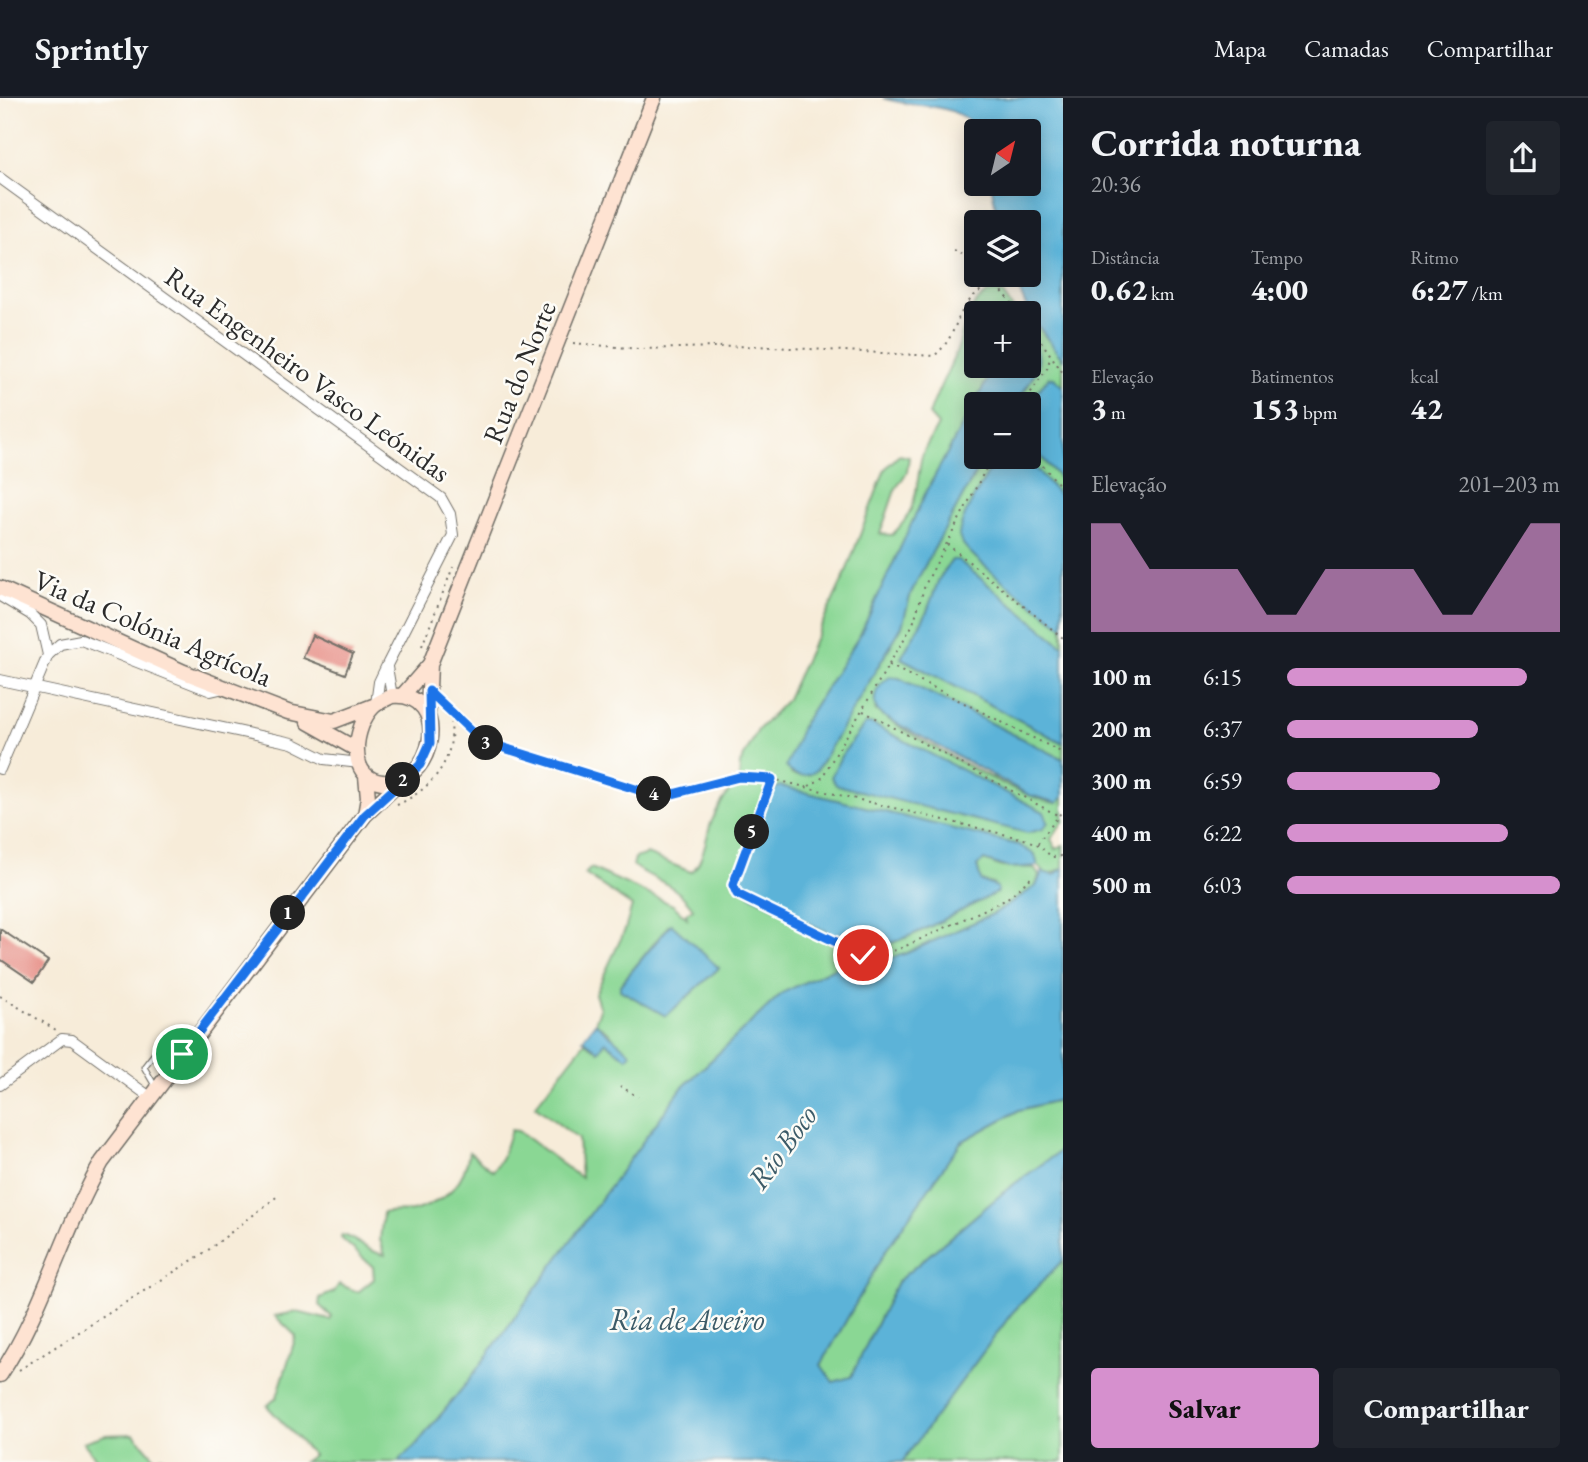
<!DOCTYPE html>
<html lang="pt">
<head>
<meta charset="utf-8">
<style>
	:root { --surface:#171b24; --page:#20242c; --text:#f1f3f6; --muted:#9ea1a6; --line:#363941; --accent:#d690ce }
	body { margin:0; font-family:"EB Garamond",serif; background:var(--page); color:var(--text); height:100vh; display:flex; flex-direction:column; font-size:26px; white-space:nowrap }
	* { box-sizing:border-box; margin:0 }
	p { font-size:23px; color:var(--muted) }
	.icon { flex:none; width:38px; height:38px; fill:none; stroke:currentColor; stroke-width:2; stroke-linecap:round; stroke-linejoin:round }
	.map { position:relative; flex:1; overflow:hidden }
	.sheet { display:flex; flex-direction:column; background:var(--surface); width:525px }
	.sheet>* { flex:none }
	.needle { width:46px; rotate:35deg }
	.controls { position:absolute; left:964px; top:21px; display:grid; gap:14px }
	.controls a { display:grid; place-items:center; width:77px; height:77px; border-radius:7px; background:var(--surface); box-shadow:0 4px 18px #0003; font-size:35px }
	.pin { position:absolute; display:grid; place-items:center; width:60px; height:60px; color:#fff; margin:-30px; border:4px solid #fff; border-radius:50%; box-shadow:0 2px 7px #0007 }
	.km { position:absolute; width:35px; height:35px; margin:-18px; border-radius:50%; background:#222; color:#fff; font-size:19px; line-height:35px; text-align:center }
	.round { display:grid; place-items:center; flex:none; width:74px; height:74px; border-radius:7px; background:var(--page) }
	.head { display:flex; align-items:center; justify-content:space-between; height:119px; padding:0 28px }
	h1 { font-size:38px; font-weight:800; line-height:52px }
	.figures { display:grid; grid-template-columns:repeat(3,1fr); gap:10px; height:119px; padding:7px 28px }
	.figures div { display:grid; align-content:center }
	.figures b { font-size:30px; font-weight:800 }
	.figures small { font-size:19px; font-weight:400 }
	.figures p { font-size:19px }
	.chart { height:196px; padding:14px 28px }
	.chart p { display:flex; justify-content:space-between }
	.chart svg { width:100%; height:126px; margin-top:7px; fill:var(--accent); opacity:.7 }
	.primary-button { display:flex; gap:14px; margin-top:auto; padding:14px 28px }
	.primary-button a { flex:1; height:80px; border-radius:7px; background:var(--accent); color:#111; font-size:28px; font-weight:800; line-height:80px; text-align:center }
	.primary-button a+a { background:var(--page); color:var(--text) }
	ul { padding:0 28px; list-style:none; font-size:23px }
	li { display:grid; grid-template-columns:112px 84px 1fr; align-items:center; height:52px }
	li i { height:18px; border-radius:9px; background:var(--accent) }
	header { display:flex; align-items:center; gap:42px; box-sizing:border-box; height:98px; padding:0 35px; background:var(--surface); border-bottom:2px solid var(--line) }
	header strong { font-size:33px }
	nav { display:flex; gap:38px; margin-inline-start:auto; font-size:24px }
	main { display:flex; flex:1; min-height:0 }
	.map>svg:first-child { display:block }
	.green { fill:#8ad794; stroke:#5a8160; stroke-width:2; fill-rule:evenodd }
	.water { fill:#5bb3d8; stroke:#436f82; stroke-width:2 }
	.building { fill:#e79088 }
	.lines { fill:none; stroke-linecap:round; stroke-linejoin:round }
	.lane-casing { stroke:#726f68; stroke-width:7 }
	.street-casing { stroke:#726f68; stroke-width:12 }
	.secondary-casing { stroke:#726f68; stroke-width:17 }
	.path { stroke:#726f68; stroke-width:2; stroke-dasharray:2 5; stroke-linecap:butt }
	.lane { stroke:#fff; stroke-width:4.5 }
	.street { stroke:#fff; stroke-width:10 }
	.secondary { stroke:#fee3d2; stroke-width:14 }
	.route-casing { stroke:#fff; stroke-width:14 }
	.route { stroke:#1a73e8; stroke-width:9 }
	.labels { text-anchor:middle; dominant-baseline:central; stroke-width:5; stroke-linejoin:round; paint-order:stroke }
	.street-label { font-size:28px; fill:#2b2b2b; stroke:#fdfcf7 }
	.water-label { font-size:30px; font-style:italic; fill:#3c5b68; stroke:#fdfcf7 }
</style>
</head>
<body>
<header>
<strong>Sprintly</strong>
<nav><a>Mapa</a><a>Camadas</a><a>Compartilhar</a></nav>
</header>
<main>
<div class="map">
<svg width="1063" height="1364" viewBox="0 0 1063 1364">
	<rect width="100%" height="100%" fill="#fdfcf7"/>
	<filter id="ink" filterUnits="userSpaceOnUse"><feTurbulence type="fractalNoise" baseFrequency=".0143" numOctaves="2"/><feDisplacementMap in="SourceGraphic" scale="14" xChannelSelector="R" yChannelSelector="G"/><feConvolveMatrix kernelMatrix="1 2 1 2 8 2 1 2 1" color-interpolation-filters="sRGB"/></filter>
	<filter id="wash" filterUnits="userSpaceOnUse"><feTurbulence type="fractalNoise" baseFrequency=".00686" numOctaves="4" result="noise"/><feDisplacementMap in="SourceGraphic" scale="28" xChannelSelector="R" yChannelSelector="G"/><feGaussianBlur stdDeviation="1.57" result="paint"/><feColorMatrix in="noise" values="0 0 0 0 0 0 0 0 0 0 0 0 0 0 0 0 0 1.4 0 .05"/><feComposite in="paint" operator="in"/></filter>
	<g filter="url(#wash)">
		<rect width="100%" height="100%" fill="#f7ecd9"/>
		<path class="green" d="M994,193L1003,196L1016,215H976V268H995L927,392L860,537L803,626L791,676C801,679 814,676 820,667L902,528L911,495L922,473L984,359H997L968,415L976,460L1063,529V548L958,462H952L939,481L926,516L901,560L1063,645V661L899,580L875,612C902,633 1026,704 1057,705L1063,698V724L1051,741L1056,751L1063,747V770L1049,777C1039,772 1031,757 1019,747L774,689L741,780L742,789L849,845C860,843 866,848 876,848C901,848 970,807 996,795L993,786L981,783L977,768L984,762L1002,769L1034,770L1039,777L1036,788L995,815L907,855L871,867L851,862L782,895L682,990L467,1285L416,1347L398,1364H303L313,1357L267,1308L277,1299L296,1238L275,1218L297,1214L330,1222L332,1219L319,1207L320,1200L334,1194L339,1186L358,1194L374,1181L373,1169L341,1140L342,1137C359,1142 368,1154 385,1157L380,1142L383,1115C395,1111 405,1116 416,1112C447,1103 465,1085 469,1054L493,1073L502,1059L511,1032L518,1033L581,1080L578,1041L535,1008L585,944L598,953L605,944L627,960L609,934L595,925L600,911L595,896L625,832L632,808L585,776L591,770L673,807L687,820L686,815L693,811C674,784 659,785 633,768L635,760L647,756L691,774C703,766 706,739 711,725C717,709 727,695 739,684L740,666L758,632L786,603L844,479L885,371L899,357L909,359L907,374L895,392L880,436L892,437C918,412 915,395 921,362C923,350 933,338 938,327L929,317C936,295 947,276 956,255C967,229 963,205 994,193ZM669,827L719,870L666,918L620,892V887Z
			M1039,229L1063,262V289L1049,279L1027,306H1015L1029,286L1033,244L1029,242V231Z
			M1029,345L1063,384V401L1025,359H1029Z
			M1063,1001V1051L1010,1089L897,1184L851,1279L833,1285L821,1267L886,1152L961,1044L1019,1012Z
			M1063,1162V1364H902L1012,1215Z
			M134,1336L156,1361L162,1358L167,1364H99L83,1344L105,1337Z"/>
		<path class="water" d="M883,0H1063V262C1043,234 1021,211 1016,177H1029V124H1006L998,120L991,86H1029V33H976C960,2 913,11 883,0Z
			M1029,242C1052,260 1027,288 1015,306H976V359H984L922,473L911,495L902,528L817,672C806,681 794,679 786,669L803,626L860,537L927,392L995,268H1029Z
			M1049,279L1054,280L1063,289V384L1029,345L1027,306Z
			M997,359H1025L1063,401V529C1047,516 957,453 959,437C961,416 987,378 997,359Z
			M952,462H958L1063,548V645L901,560L926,516L939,481Z
			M890,579L899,580L1063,661V698L1058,705L1029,697L883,618C868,607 875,588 890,579Z
			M865,626H872L1044,714L1048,724L1043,731L1027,735L836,687L831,679L841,658Z
			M780,688L1019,747L1035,757L1038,768L1009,770L984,762L977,768L981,783L997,789V795C969,807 902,847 876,848C867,848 860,843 850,845L752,798L742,789L741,781L771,693Z
			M1063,770V1001L1019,1012L961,1044L886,1152L821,1267L833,1284L851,1279L897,1184L1010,1089L1063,1051V1162L1012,1215L902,1364H398L416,1347L467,1285L682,990L782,895L851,862L871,867L907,855L995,815L1036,788L1042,774L1054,777Z
			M671,826L719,870L666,918L620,892V887Z
			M595,925L631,955L627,960L605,944L599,953L583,941Z"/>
		<g id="blocks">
			<path class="building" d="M312,537L353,556L345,576L303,560Z
				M0,831L48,863L34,884L0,861Z"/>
		</g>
	</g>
	<g filter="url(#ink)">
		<use href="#blocks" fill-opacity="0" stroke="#726f68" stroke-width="2"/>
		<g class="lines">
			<g class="lane-casing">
				<path id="lane" d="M432,596L482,644L661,699
					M155,988L144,969L158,951L181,956"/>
			</g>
			<g class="street-casing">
				<path id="street" d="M0,80L441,400L450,416L453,437L388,565L379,584L376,606
					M0,498L30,516L41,527L48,557L0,671
					M48,557L60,546L81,542L211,593L224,590
					M387,569L392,598
					M0,582L292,645L324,661L360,665
					M0,987L62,941L72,942L150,999"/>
			</g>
			<g class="secondary-casing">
				<path id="secondary" d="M0,490L184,574L288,614L334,623L373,608
					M392,598C453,593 435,691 382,684C346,680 354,628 373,609C378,604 386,601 392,598Z
					M402,598L430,566
					M428,615L430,566L654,0
					M308,624L356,651
					M365,717L368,700L366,678
					M0,1277C44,1211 63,1132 102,1064L365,717L401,683"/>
			</g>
			<path class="path" d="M954,153L976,164
				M989,177L1020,215
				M1029,226L1063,275
				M573,245L639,251L755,248L934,258C957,239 953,221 971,201C977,194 986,189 994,183
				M1023,306L1048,269L1050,259
				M1029,352L1063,391
				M947,446L1063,540
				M422,548L453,469
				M889,567L1063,655
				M863,613L1059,718
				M772,681L733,787L737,796L845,852L863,857L897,852L1005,802L1032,779
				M809,688L821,681L913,526L925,487L992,359
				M669,697L739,679L772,681L1024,741L1037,746L1052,759L1063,758
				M397,707C431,691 455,664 451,625
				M1038,745L1063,712
				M0,898L56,932
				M620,988L638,999
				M19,1272L207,1153L279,1097"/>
			<use href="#lane" class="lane"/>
			<use href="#street" class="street"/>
			<use href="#secondary" class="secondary"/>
		</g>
	</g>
	<g class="lines" filter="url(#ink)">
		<g class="route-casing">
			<path id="route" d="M182,956L365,717L420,667L430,645L429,593L482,643L661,699L739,679L772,681L733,787L737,796L863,857"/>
		</g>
		<use href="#route" class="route"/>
	</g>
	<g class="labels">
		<g class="street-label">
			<text transform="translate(519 274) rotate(-68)">Rua do Norte</text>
			<text transform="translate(308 276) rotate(36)">Rua Engenheiro Vasco Leónidas</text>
			<text transform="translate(153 530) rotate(23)">Via da Colónia Agrícola</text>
		</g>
		<g class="water-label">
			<text transform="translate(782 1049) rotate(-54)">Rio Boco</text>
			<text x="687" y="1221">Ria de Aveiro</text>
		</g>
	</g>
</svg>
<div class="controls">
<a><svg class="needle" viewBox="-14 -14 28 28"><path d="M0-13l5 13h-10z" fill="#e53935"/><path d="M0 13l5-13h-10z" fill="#9ea1a6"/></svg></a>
<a><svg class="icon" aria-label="layers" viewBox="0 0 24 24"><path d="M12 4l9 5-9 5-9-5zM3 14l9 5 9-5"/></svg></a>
<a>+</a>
<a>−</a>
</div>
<div class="pin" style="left:182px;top:956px;background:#1e9e55"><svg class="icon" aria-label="arrive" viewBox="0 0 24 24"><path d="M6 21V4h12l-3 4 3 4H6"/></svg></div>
<div class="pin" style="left:863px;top:857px;background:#d93025"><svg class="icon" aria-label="check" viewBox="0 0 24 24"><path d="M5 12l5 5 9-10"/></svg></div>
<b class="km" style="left:288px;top:815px">1</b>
<b class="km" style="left:403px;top:682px">2</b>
<b class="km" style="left:486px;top:645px">3</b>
<b class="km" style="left:654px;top:696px">4</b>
<b class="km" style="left:752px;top:734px">5</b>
</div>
<section class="sheet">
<div class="head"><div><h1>Corrida noturna</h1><p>20:36</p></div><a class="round"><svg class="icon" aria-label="share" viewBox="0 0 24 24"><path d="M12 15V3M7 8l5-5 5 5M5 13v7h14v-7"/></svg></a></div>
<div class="figures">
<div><p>Distância</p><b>0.62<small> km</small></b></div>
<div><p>Tempo</p><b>4:00</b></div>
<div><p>Ritmo</p><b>6:27<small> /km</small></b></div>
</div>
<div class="figures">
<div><p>Elevação</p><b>3<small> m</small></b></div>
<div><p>Batimentos</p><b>153<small> bpm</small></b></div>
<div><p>kcal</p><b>42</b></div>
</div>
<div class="chart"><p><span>Elevação</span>201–203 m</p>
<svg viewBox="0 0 160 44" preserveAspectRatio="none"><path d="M0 44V6L10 6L20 22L30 22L40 22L50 22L60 38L70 38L80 22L90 22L100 22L110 22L120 38L130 38L140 22L150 6L160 6V44z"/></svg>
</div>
<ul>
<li><b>100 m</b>6:15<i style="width:88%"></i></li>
<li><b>200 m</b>6:37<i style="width:70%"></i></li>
<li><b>300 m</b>6:59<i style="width:56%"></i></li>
<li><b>400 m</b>6:22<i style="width:81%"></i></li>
<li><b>500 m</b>6:03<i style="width:100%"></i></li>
</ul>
<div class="primary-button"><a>Salvar</a><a>Compartilhar</a></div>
</section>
</main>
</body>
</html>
